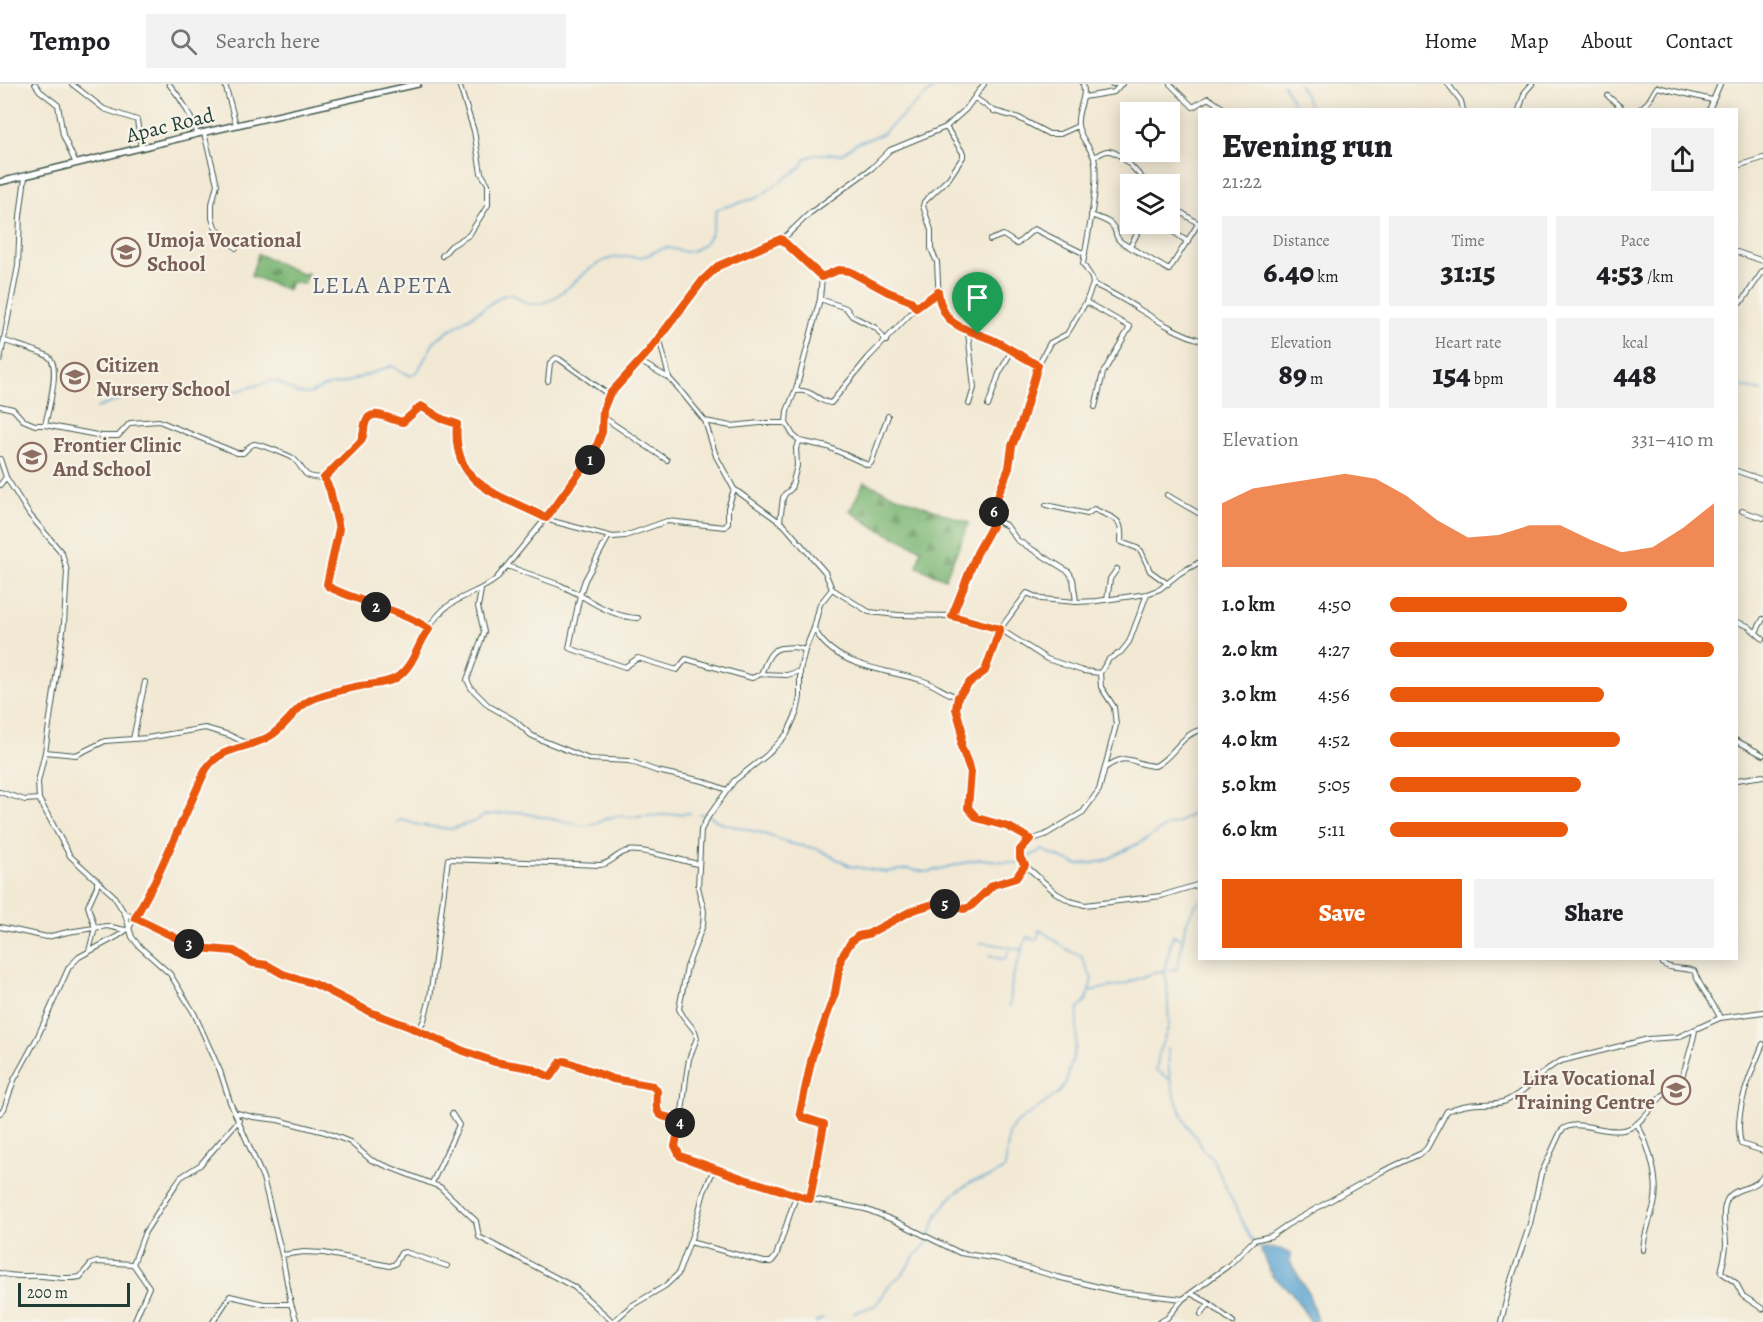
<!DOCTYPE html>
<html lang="en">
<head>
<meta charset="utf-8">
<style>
	:root { --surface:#fff; --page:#f2f2f2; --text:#202124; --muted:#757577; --line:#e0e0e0; --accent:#ea580c }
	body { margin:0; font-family:Alegreya,serif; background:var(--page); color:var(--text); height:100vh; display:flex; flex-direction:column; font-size:22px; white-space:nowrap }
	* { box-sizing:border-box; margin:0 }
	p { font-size:20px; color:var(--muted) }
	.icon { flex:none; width:33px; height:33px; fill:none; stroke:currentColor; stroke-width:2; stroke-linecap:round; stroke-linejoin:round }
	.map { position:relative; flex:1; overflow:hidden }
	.sheet { position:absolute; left:1198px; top:24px; width:540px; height:852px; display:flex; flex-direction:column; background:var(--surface); border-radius:0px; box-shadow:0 3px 15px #0003 }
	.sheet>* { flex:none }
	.buttons { position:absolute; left:1120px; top:18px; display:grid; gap:12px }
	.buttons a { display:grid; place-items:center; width:60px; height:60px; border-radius:0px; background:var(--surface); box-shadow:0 3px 15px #0003; font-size:30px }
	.scale { position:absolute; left:18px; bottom:15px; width:112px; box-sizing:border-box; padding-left:6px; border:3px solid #1f3d34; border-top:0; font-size:16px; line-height:21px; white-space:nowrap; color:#1f3d34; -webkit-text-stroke:4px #f7f3e8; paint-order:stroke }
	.pin { position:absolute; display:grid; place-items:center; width:51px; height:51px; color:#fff; margin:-62px -26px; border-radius:50% 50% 50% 0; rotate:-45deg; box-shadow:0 0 6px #0007 }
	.pin .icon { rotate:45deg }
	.km { position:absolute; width:30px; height:30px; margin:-15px; border-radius:50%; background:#222; color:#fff; font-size:16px; line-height:30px; text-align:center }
	.round { display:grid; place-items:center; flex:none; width:63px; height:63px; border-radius:0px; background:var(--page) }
	.headline { display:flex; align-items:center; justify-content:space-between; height:102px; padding:0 24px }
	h1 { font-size:33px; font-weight:800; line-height:45px }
	.stats { display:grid; grid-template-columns:repeat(3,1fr); gap:9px; height:102px; padding:6px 24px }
	.stats div { display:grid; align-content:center; border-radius:0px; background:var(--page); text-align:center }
	.stats b { font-size:30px; font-weight:800 }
	.stats small { font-size:16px; font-weight:400 }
	.stats p { font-size:16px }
	.chart { height:168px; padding:12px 24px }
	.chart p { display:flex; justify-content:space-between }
	.chart svg { width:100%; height:108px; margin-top:6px; fill:var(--accent); opacity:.7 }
	.cta { display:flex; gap:12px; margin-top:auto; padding:12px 24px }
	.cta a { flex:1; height:69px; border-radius:0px; background:var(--accent); color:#fff; font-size:24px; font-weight:800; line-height:69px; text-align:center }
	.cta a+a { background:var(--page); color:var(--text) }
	ul { padding:0 24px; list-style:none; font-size:20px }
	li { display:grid; grid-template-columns:96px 72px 1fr; align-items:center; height:45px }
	li i { height:15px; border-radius:8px; background:var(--accent) }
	header { display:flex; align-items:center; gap:36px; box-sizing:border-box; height:84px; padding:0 30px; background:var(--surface); border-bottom:2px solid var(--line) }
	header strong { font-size:28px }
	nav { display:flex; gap:33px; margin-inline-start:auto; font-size:21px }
	.search { width:420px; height:54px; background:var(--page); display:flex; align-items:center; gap:15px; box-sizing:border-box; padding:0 21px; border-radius:0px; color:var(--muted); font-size:22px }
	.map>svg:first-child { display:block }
	.forest { fill:url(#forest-firs); stroke:#4e7a56; stroke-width:1.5 }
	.water { fill:#5ba4d2; stroke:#3d7083; stroke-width:1.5 }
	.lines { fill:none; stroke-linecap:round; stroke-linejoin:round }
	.stream { stroke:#5ba4d2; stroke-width:1.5 }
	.minor-casing { stroke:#3f574c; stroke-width:6 }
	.secondary-casing { stroke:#3f574c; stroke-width:8 }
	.minor { stroke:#fff; stroke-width:4 }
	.secondary { stroke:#fff; stroke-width:5 }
	.route-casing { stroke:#fff; stroke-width:12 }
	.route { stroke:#ea580c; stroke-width:8 }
	.labels { text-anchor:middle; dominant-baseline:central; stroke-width:4.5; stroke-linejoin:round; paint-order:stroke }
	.street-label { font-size:21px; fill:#1f3d34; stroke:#f7f3e8 }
	.education-label { font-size:21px; font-weight:bold; fill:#785e54; stroke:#f7f3e8; text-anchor:start }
	.quarter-label { font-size:24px; letter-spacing:1.5px; fill:#586478; stroke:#f7f3e8 }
</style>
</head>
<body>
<header>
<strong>Tempo</strong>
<div class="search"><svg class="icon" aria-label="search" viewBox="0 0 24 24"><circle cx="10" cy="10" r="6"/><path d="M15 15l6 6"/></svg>Search here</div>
<nav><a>Home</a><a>Map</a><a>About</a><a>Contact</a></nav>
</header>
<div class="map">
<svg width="1763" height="1238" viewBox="0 0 1763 1238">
	<defs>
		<pattern id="forest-firs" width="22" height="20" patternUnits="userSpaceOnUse" patternTransform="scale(1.5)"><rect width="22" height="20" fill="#7eb877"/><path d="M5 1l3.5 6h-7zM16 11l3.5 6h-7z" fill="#679762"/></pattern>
	</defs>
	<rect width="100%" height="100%" fill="#f7f3e8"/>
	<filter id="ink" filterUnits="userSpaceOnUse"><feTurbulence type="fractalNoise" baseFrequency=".0167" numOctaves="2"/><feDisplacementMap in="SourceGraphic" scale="12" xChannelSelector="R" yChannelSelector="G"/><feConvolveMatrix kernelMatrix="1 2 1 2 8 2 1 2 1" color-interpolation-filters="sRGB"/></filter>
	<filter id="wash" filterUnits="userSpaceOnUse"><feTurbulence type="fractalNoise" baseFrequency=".008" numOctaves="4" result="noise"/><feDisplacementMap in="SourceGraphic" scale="24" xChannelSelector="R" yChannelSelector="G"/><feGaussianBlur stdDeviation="1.35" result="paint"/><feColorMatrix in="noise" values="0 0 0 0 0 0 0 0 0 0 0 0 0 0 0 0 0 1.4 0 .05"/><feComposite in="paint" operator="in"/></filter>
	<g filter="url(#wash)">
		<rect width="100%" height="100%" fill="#f2e9d4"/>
		<path class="forest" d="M258,170L302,190L308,189L304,200L291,198L288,206L251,192Z
			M864,398L894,411L969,439L945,495L917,483L921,465L876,444L850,427Z"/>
		<path class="water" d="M1263,1164L1280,1165L1291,1170L1290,1178L1308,1208L1318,1238H1311L1292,1209L1272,1192L1261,1167Z"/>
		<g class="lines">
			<path class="stream" d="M1283,0L1298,26
				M1299,0L1312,26
				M1737,302L1763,307
				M97,324L132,311L181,302L194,307H237L271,297L278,298L297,309L309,310L326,302L342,300L391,282L411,292L418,287L435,256L502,212L511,210C517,213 524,219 531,220C560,223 581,183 609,175C620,171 630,174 641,173C650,172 658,164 667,164C676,164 684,171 694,166C713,158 713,142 717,125L757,114L801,83L806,74L818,70H842L855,60L882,50L938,0
				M699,730H706L721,739L761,749L792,760L818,765L850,782L885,788L908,785L927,788L980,775L1017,779L1042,766L1078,781L1104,777L1147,755L1168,741L1177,739L1200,726
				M396,738L402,736L419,741L451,745L476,737L485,731L519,728L584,742L596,740L605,735L617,732L635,733L691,729
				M980,859C985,858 1015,864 1021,866
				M989,871L1005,876L1009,866
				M1089,907L1122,901L1155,888L1177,885C1183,861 1182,835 1200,816
				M1168,964C1169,974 1168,984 1170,993C1172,1007 1186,1048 1197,1053L1202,1065L1212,1074L1249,1152L1257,1162L1264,1165
				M1169,995L1156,986L1160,965L1169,942L1167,898L1164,887L1173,851L1181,855
				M854,1229L876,1221L892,1198L902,1191L915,1172L927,1159L938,1129L953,1111L971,1098L991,1093L1005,1084L1009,1049L1014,1041L1059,1009L1066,998L1076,962L1078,925L1087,915L1092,895L1081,872C1062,866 1056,854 1039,846L1038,853L1036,856L1027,853L1012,895L1010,922
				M815,1238L823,1235"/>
		</g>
	</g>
	<g filter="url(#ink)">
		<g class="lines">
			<g class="minor-casing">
				<path id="minor" d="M35,0L40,7L58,21L63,51L76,80
					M72,0L104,25L137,36L141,64
					M169,0C182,15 191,31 197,50
					M225,0L236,41
					M1112,0H1122
					M1170,0L1193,23L1208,14L1226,26
					M1448,0L1461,17L1463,26
					M1608,12L1624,26
					M1084,13L1114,8L1121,0
					M975,14L994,27L1019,34L1049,50H1060L1078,42
					M1519,26L1525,8L1532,0
					M1639,26L1648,18L1657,3L1712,16
					M1709,26L1720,0
					M946,43L963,69V73L949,94L924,118L923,122L931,146V165L937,178L939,218L945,230L956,241L964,246L996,258L1038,281
					M204,49L217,100L212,120V134L215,143L236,164
					M1094,73C1098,71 1102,68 1107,67C1120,65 1139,92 1148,100
					M1737,82L1763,74
					M1170,121L1199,140
					M1091,131C1098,134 1110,136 1114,144C1117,151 1115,153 1121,158L1169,186L1198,140
					M1170,137L1176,126
					M1169,140L1168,144L1188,158
					M781,155L822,193L820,215L797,302L787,327L786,339L793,351L800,357L828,363L868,381L871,379L888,332
					M990,156L1003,151L1017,160L1034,145L1085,170
					M1130,163L1142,140
					M1737,168L1763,177
					M442,172L451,162L469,151L488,121V100L481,89L474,47L459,0
					M822,193L838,186L848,187L888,208L911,217L916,224L938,208
					M1093,200C1131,216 1161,244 1200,256
					M820,215L846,224L852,232L876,244L886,257
					M1086,218L1130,243L1103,289L1095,323
					M1737,220L1743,216L1763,187
					M968,248L974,304L969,320
					M659,253L669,293
					M5,257C16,261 41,267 49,273C61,282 48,327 45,341
					M0,276L18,182L20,132L25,93
					M639,277L669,294L679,305L705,337L716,372L734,405L784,441L825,488L832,505
					M548,297L550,279L556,274L559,275L609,311
					M796,307C814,305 817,318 831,319L868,274L916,224
					M0,322L13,325L23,336L35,341H45L102,352H118L130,339L159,337L237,369H243C246,366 250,361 254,360C258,359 291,372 294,375C308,389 300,393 324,394
					M988,322L999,290L1012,266
					M603,333L667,376
					M705,337L731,342L760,339H786
					M0,375L6,393L29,430L62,469L67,487L64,540L45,668L38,698L39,715L70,772L113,811L125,830L132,853L139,862L170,890L194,929L220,987L230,1018L263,1094L282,1171L291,1220L297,1238
					M1737,387L1763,396
					M324,394L360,359C366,349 363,339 371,331L403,338L421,322L442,335L457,340L458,365L461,377L466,387L493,409L552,437L613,453L625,452L667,437L725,443L728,439V424L734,405
					M324,394C333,414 342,439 337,462C334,475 325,489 329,503L360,517L411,533L429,545
					M0,401L6,393
					M1167,411L1200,430
					M1046,421L1087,430L1094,425C1115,436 1123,432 1121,458L1137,464L1141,467L1150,487L1168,500
					M1742,427L1763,434
					M994,435L1007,442L1017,456L1069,488L1073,495L1076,518
					M780,437L783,414L785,410L791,405L797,382L796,364L800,357
					M609,452L585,496L580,511C597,522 618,534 638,534
					M507,482L560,501L580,511L569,564L625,583L638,574L677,586L686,575L752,594L761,590L787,591L800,587
					M832,505L820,520L814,544L805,566L800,586V613L797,628L787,650L767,671L734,697L708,733L701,746L698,803L704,827L703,841L687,883L679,925L683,932L695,947L697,954L689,975L686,994L683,1021L676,1054L677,1070L685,1075L796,1112L865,1125L893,1136L960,1169L998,1175L1057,1193L1120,1208L1183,1215
					M832,505L869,528L898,531L952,532L1000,545L1027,509L1041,515L1076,518L1097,517L1147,510L1160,505L1180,489L1200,478
					M481,506L478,523L484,548L467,596L471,604L489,622L514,636L531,651L539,655L589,675L629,677L657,687L703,697L727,706
					M1107,516L1110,495L1117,485
					M952,532L977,469L992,442L995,419L1009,384L1012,362L1023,334L1038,281L1050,259L1067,250L1070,245L1086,218L1093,200L1092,194L1083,180C1087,155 1100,97 1094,74C1090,62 1079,53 1078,41C1076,26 1087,15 1083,0
					M1737,538L1748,542L1763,555
					M814,544C833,584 887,585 924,597C936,601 946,610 958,613L970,598L985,587L1000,545L1047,575L1083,587L1100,589
					M1756,548L1763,535
					M761,590C766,579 769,566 781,564C791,563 795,562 805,566
					M958,613L957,629L962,646L961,662L971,688L967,722L969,727L977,733L1009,743L1030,755
					M133,655L145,598
					M1737,657L1763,671
					M45,668L76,671L105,657L147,654L205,644L229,651L248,660
					M1105,684C1130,666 1131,681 1155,682C1174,673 1180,651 1200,646
					M1737,696L1763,692
					M0,708L25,716L39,715
					M1025,781L1056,809L1070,817L1085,821L1161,812L1200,800
					M126,830L180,854L197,864L234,867L253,879L267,881L283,890L307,897L370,928L409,943L461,966L495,978L530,984L550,993L561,978L565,977L613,995L653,1002L657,1007C657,1032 655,1033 681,1036
					M0,843L47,853L68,848L107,842L125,846
					M89,867L95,844L88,822L97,802V796
					M1662,874L1663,880C1670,886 1684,883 1694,887C1700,905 1713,917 1720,934
					M418,947L424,936L430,914L448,775L600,781C611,780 617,769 628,767C641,764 683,777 698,780
					M1763,960C1751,989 1733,1028 1741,1060L1763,1067
					M0,1029L4,1025L14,996L37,954L69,883L79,873L118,852L129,844L135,834L156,795L206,685C220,663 241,666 262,656C280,648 289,631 305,620C327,603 363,602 390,597C413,586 412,571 423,553C428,544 436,533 443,526C458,512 480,508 496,495L546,434L594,369L602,348L603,326L609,311L649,267L709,190L727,177L786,152L810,129L872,84L890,66L946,43L966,25L984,0
					M237,1029L253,1033L278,1036L325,1048L350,1058L371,1076L440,1103L476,1137L479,1153L574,1203L613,1238
					M1637,1040C1649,1061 1660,1097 1654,1121C1650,1136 1644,1150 1643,1166
					M1763,1092C1756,1106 1736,1102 1728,1114C1720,1127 1726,1146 1726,1160C1726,1169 1723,1179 1721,1188L1736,1199L1743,1212L1763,1225
					M432,1099L459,1041L452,1030
					M810,1115L824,1040L802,1033L800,1029L812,973L835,909L841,875L851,858L858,852L868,850L913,826L937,819L967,824L996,800L1016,794L1025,781L1020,774V766L1027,757L1045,751L1083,728L1099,706L1116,641L1114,623L1101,603L1100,589L1109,575L1121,568L1129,558L1147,510
					M690,1158L764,1178H771L776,1172L796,1112
					M282,1171L304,1168L324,1169L390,1182L395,1180L401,1169L405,1168L447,1182
					M133,1180L149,1203L134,1238
					M0,1189C15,1194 27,1191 42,1192C56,1193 66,1196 80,1193L91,1180L97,1178L133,1180L145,1148L176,1100L181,1093L200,1081L239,1036
					M1192,1210L1207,1218L1233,1238
					M1201,1230L1209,1220
					M213,1238L230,1212L264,1220H291
					M613,1238L631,1222L665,1202L678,1190L693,1149L704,1108L714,1085
					M1160,1238L1167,1234L1183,1215L1229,1181L1254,1156L1271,1152L1287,1141L1381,1088L1422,1069L1427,1064L1447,1027C1457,1023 1469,1020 1480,1020C1490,1019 1498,1021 1508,1016C1529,1006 1540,986 1561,977L1648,955L1678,953L1720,934L1763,928
					M1501,1238L1511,1196L1530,1140L1541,1090L1561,1047C1574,1033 1603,1050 1623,1046C1640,1043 1649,1025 1661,1013C1666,1008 1674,1005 1679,999C1683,993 1694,954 1695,946"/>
			</g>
			<g class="secondary-casing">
				<path id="secondary" d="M0,98L197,50L418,0"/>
			</g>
			<use href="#minor" class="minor"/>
			<use href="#secondary" class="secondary"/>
		</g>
	</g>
	<g class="lines" filter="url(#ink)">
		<g class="route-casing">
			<path id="route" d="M781,155L822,193L838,186L849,187L888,208L911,217L916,224L938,208C943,246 968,244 995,257C1010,264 1023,274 1038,281L1023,334L1012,362L1009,384L995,419L992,442L977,469L952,532L1000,545L985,587L970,598L958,613L956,625L962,646L961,662L971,688L968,724L977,734L1009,743L1030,755L1020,766V774L1025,781L1016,794L993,801L970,823L964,825L937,819L913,826L868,850L858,852L851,858L841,874L835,909L812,973L800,1029L802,1033L824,1040L810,1115L744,1095L680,1072L675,1062L681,1035C655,1033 656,1031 657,1007L653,1002L613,995L565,977L561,978L550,993L530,984L495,978L461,966L410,943L370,928L315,900L283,890L267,881L253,879L234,867L197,864L135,834L156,795L206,685C222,661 248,666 270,652C287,642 296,621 315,614C330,608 345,605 360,602C371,600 386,600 396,594C414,582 417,561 429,545C399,525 361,519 329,503L327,500L339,445L330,406L324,394L360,358C365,351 363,348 365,340C370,321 391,337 403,338L421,322L442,335L457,340C451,403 502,411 546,434L594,369L602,348L603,326L609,311L649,267L703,196L718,182Z"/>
		</g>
		<use href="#route" class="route"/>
	</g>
	<defs>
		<g id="school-ring" transform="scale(1.5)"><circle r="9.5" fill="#f7f3e8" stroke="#8d6e63" stroke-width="1.5"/><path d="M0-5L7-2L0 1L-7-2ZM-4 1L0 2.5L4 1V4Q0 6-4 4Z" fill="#8d6e63"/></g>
	</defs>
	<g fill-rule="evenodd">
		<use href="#school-ring" x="126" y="168"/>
		<use href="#school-ring" x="75" y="293"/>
		<use href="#school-ring" x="32" y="373"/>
		<use href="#school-ring" x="1676" y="1006"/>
	</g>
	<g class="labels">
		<g class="street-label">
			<text transform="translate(170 41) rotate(-14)">Apac Road</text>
		</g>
		<g class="education-label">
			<text x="147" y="156">Umoja Vocational<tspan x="147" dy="24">School</tspan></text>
			<text x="96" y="281">Citizen<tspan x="96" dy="24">Nursery School</tspan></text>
			<text x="53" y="361">Frontier Clinic<tspan x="53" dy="24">And School</tspan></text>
			<text x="1655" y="994" text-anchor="end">Lira Vocational<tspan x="1655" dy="24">Training Centre</tspan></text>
		</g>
		<g class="quarter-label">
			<text x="382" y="201">LELA APETA</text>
		</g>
	</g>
</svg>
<div class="buttons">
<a><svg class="icon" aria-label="locate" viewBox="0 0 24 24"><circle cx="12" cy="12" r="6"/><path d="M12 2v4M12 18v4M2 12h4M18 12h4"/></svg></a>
<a><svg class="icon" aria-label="layers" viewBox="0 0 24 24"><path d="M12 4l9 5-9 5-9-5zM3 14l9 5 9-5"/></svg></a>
</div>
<div class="scale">200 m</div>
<div class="pin" style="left:978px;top:250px;background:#1e9e55"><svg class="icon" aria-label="arrive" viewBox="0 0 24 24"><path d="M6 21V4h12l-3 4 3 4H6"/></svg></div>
<b class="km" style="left:590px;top:376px">1</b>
<b class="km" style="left:376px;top:523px">2</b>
<b class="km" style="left:189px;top:860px">3</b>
<b class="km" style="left:680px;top:1039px">4</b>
<b class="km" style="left:945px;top:820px">5</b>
<b class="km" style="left:994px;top:428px">6</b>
<section class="sheet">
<div class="headline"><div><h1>Evening run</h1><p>21:22</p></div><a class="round"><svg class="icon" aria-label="share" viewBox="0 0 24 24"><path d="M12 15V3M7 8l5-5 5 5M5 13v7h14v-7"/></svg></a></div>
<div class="stats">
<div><p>Distance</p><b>6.40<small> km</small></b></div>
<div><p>Time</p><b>31:15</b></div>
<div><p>Pace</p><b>4:53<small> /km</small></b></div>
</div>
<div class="stats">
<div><p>Elevation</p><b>89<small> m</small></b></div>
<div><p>Heart rate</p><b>154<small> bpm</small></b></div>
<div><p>kcal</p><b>448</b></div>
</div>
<div class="chart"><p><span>Elevation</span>331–410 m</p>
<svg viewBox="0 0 160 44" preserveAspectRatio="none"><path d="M0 44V18L10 12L20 10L30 8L40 6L50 8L60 15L70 25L80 32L90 31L100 27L110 27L120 33L130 38L140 36L150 28L160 18V44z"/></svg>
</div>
<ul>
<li><b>1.0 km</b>4:50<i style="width:73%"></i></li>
<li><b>2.0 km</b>4:27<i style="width:100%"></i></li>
<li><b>3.0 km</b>4:56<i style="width:66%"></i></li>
<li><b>4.0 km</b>4:52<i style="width:71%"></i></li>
<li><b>5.0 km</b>5:05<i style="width:59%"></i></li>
<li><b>6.0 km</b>5:11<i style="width:55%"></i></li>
</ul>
<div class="cta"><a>Save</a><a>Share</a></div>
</section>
</div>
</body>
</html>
